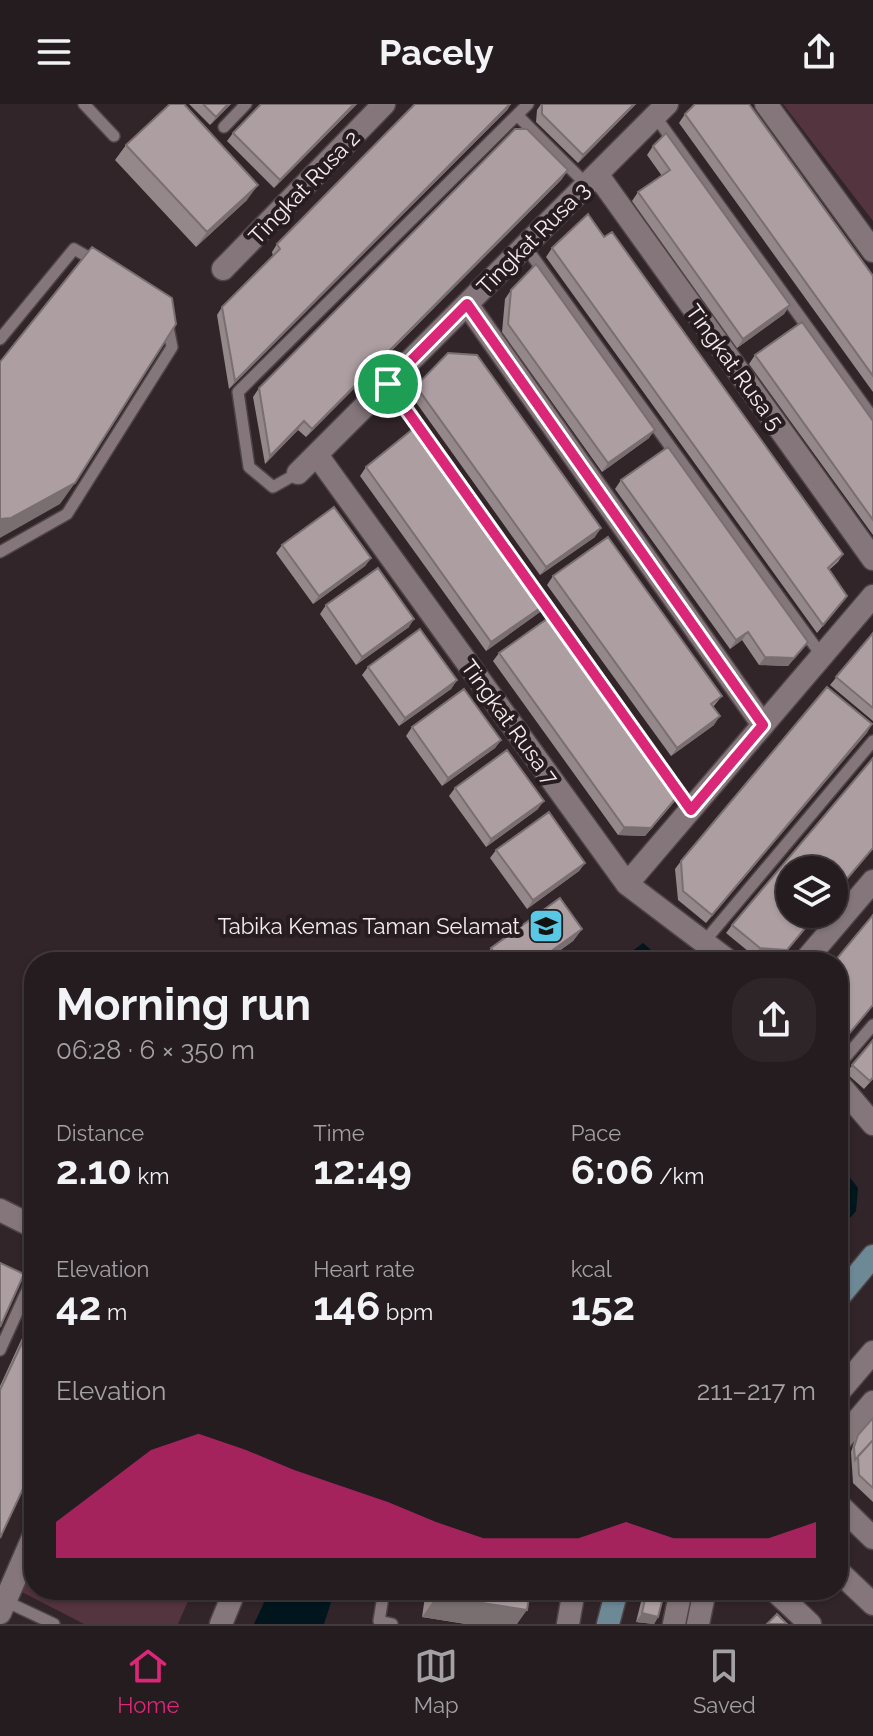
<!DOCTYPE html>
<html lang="en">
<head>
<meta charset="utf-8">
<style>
	:root { --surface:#251c1f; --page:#2d2528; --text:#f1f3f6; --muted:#a3a1a4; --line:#423a3d; --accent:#db2777 }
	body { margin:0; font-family:Raleway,sans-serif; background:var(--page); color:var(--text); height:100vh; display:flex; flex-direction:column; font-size:30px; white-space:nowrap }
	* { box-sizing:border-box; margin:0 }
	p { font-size:26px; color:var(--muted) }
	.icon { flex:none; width:44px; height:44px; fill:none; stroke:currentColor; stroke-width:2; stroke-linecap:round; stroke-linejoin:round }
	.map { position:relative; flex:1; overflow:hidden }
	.sheet { position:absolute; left:24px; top:848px; width:824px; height:648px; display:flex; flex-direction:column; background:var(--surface); border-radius:32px; box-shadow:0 2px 6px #0004,0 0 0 2px var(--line) }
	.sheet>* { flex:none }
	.buttons { position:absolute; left:776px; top:752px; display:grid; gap:16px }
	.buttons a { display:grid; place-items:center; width:72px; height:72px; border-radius:50%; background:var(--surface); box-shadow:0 2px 6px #0004,0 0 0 2px var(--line); font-size:40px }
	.pin { position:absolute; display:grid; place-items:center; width:68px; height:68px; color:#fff; margin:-34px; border:4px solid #fff; border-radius:50%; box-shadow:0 2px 8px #0007 }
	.round { display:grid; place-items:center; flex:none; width:84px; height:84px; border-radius:32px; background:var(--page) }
	.overview { display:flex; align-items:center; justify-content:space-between; height:136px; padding:0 32px }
	h1 { font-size:44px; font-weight:700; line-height:60px }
	.stats { display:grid; grid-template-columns:repeat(3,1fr); gap:12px; height:136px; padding:8px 32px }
	.stats div { display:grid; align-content:center }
	.stats b { font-size:40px; font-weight:700 }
	.stats small { font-size:22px; font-weight:400 }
	.stats p { font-size:22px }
	.chart { height:224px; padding:16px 32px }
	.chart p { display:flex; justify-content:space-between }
	.chart svg { width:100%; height:144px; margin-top:8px; fill:var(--accent); opacity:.7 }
	header { display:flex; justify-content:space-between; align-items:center; height:104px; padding:0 32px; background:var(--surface); font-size:36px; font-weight:700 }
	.dock { display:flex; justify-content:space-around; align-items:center; height:112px; border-top:2px solid var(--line); background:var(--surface); font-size:22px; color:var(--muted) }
	.dock a { display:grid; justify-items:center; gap:4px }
	.dock .selected { color:var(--accent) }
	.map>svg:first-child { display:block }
	.green { fill:#54343e }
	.water { fill:#00161d }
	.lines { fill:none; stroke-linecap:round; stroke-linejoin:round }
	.service-casing { stroke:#4e4447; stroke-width:14 }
	.minor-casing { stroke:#4e4447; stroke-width:25 }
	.secondary-casing { stroke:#4e4447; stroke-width:25 }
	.service { stroke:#84767a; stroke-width:11 }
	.minor { stroke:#84767a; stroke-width:22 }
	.secondary { stroke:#6c8995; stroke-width:22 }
	.wall { fill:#95888b }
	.shaded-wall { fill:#796f71 }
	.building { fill:#ad9ea2; stroke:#796f71; stroke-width:2 }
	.route-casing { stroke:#fff; stroke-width:16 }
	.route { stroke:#db2777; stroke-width:10 }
	.labels { text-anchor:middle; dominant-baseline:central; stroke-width:8; stroke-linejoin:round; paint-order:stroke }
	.street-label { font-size:22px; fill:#f5edef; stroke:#271c1f }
	.poi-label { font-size:22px; fill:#f5edef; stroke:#271c1f; text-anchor:end }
</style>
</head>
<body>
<header><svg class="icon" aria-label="menu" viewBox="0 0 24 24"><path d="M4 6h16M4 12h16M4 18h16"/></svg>Pacely<svg class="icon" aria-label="share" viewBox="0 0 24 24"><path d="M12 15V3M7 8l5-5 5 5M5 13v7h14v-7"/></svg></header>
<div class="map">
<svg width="873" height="1520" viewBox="0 0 873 1520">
	<rect width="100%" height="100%" fill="#312529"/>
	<path class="green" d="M783,0H873V117Z
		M34,1451V1486H193L178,1520H84L18,1486Z"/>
	<path class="water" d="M643,839L665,858H618Z
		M838,1058L858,1084L856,1107L838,1128Z
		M270,1486H335L324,1520H254Z"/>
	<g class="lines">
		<g class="service-casing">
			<path id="service" d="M84,0L114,32
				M517,11L586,80
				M655,12L873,314
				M224,23L246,0
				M525,142L822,552
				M0,235L74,145L97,158
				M388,280L443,356
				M298,369L273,383L249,363L238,288L528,0
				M0,448L67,410L172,243L167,218
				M538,491L561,523
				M704,838L873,637
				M838,962L873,921
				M0,1246L34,1171
				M384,1486L379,1517L392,1520
				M5,1497L54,1520"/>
		</g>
		<g class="minor-casing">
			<path id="minor" d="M766,0L873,147
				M597,70L873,455
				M223,165L384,0
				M467,200L763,621
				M317,351L627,780L730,858
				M298,369L667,0
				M627,780L873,492
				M804,858L873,777
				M838,979L873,1020
				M0,1106L34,1123
				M838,1289L873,1248
				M838,1339L873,1298
				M838,1400L873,1434
				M838,1467L873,1500
				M774,1486L810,1520
				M0,1509L34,1431
				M221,1520L235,1486
				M568,1520L574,1486
				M674,1520L681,1486
				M698,1520L705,1486"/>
		</g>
		<g class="secondary-casing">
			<path id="secondary" d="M838,1194L873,1152
				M608,1520L617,1486"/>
		</g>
		<use href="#service" class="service"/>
		<use href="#minor" class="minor"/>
		<use href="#secondary" class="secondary"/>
	</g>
	<path class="wall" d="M189,0H231L210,21Z
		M261,0H357L274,84L227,37L233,29Z
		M541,0H636L578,59L536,18L537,6Z
		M508,5L229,285L217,211L222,203L273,152L272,148L277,140Z
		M685,10L873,172V288L679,19Z
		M126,41L247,96L196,143L115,56Z
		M653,42L790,201L784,210L737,244L632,97L638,88L662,72L647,51Z
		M562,75L306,333L298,326L265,360L253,293L259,284Z
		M604,133L843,450L838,458L829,466L841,500L817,529L546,153L552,144Z
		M511,186L649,334L602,368L502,228L505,195Z
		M755,251L873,317V431L749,260Z
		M416,282L595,433L540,471L410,290Z
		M366,363L546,500L540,508L486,547L360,372Z
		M621,376L808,538L788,562L759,561L742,536L730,545L615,385Z
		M282,441L371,454L365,462L313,500L276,449Z
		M553,472L722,592L713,603L714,621L671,652L547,481Z
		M326,501L409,523L356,561L320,510Z
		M873,529V617L830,581Z
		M499,549L676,696L645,732L618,731L493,557Z
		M368,563L457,576L451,585L399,622L362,571Z
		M872,620L706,819L678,796L675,765L681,757Z
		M412,623L501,636L495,644L442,682L406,632Z
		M455,684L538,705L486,743L449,692Z
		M873,745L834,791V766L781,854L754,852L726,829L732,821Z
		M496,746L585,759L579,767L527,805L490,754Z
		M582,825L573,837L544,858H484L482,856L491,844Z
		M873,936V975L864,985L846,969Z
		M34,1208V1361L0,1434V1282Z
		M873,1314V1398L853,1379L851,1348L855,1335Z
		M426,1486H530L517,1520H466L422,1513Z
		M644,1486H665L658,1513L654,1520L636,1518Z"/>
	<path class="shaded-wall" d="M228,0H231L210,21L216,13Z
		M354,0H357L274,84L280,76Z
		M510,0H511L508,5L229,285L235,277Z
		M634,0H636L578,59L583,51Z
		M568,66L562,75L306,333L312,325Z
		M258,81L247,96L196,143L207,128Z
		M790,201L784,210L737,244L743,235Z
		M304,317L298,326L265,360L270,352Z
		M655,326L649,334L602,368L608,359Z
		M75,379L60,400L0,434V415Z
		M601,424L595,433L540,471L546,463Z
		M371,454L365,462L313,500L319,492Z
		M546,500L540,508L486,547L491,538Z
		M414,515L409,523L356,561L362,553Z
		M748,528L742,536L730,545L736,536Z
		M808,538L788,562L759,561L765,553Z
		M457,576L451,585L399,622L405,614Z
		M720,612L714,621L671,652L677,644Z
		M872,620L867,629L706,819L712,811Z
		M501,636L495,644L442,682L448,674Z
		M681,688L645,732L618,731L624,723Z
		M544,697L538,705L486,743L491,735Z
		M585,759L579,767L527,805L533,796Z
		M817,810H818L781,854L754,852L760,844Z
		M582,825L573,837L544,858H536Z
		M437,1492L527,1506L517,1520H466L422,1513Z
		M642,1509L658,1513L654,1520L636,1518Z"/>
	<path class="building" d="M170,0H184L258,81L207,128L126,41Z
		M203,0H228L216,13Z
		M261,0H354L280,76L233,29Z
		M415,0H510L235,277L222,203L280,145L277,140Z
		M542,0H634L583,51L542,10Z
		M695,0H749L873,172V272L685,10Z
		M515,25H527L568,66L312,325L304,317L270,352L259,284Z
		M666,29L790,201L743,235L638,88L670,66L653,42Z
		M588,110L604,133L612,128L843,450L828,464L847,492L823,521L552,144Z
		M92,143L172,194L176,220L75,379L11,414L0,415V258Z
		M536,160L655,326L608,359L508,220L511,186Z
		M802,218L873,317V416L755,251Z
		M448,249L477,251L601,424L546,463L416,282Z
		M418,321L546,500L491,538L366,363Z
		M668,343L808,538L794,554L765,553L748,528L736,536L621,376Z
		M334,403L371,454L319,492L282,441Z
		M608,433L722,592L711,600L720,612L677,644L553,472Z
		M378,464L414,515L362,553L326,501Z
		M554,510L681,688L651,724L624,723L499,549Z
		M420,525L457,576L405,614L368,563Z
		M873,529V604L836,573Z
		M827,583L872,620L712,811L683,787L681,757Z
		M464,585L501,636L448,674L412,623Z
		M507,646L544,697L491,735L455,684Z
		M873,654V744L834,790V766H790V810H817L787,846L760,844L732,821Z
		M549,708L585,759L533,796L496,746Z
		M560,794L582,825L536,858H501L491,844Z
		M873,811V901L838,943V858H834Z
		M873,936V973L870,977L852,961Z
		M0,1159L24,1170L0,1223Z
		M34,1213V1361L0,1434V1286Z
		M873,1314V1336L855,1356L854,1343L858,1331Z
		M873,1336V1384L859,1371L858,1352Z
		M438,1486H530L527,1506L437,1492Z
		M647,1486H665L658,1513L642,1509Z
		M777,1510L787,1520H767Z"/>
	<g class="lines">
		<g class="route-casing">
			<path id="route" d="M467,200L763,621L691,706L388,280Z"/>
		</g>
		<use href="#route" class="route"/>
	</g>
	<defs>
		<g id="school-square" transform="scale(1.8)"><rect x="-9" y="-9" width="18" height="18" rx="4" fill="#59c8e4" stroke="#271c1f"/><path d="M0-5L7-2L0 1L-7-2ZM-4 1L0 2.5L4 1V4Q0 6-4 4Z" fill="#111"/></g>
	</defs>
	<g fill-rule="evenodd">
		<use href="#school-square" x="546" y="822"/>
	</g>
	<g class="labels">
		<g class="street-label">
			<text transform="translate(304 83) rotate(-46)">Tingkat Rusa 2</text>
			<text transform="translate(533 134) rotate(-45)">Tingkat Rusa 3</text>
			<text transform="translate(735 263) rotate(54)">Tingkat Rusa 5</text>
			<text transform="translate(510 618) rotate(54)">Tingkat Rusa 7</text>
		</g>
		<g class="poi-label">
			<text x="520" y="822">Tabika Kemas Taman Selamat</text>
		</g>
	</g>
</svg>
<div class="buttons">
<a><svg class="icon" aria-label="layers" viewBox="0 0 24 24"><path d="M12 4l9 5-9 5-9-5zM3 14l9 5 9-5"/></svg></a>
</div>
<div class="pin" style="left:388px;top:280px;background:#1e9e55"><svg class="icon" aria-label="arrive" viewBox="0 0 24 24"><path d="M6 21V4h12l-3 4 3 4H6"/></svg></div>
<section class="sheet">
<div class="overview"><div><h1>Morning run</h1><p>06:28 · 6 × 350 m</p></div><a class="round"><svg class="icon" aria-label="share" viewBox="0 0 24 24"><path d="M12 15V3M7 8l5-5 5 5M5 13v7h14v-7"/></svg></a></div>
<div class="stats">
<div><p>Distance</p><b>2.10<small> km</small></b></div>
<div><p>Time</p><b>12:49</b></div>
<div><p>Pace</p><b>6:06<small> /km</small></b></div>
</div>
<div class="stats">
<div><p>Elevation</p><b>42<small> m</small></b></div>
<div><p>Heart rate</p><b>146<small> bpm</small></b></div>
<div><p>kcal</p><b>152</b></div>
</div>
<div class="chart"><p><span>Elevation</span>211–217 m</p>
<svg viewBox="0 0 160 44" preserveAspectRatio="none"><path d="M0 44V33L10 22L20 11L30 6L40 11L50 17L60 22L70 27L80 33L90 38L100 38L110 38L120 33L130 38L140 38L150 38L160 33V44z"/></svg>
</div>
</section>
</div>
<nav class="dock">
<a class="selected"><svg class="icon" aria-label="home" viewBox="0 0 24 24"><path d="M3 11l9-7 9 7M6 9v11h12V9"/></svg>Home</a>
<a><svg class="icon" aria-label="map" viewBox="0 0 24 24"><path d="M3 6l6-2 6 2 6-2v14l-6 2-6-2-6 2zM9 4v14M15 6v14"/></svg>Map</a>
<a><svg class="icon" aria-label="saved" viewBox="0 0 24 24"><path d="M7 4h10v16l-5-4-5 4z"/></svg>Saved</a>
</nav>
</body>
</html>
